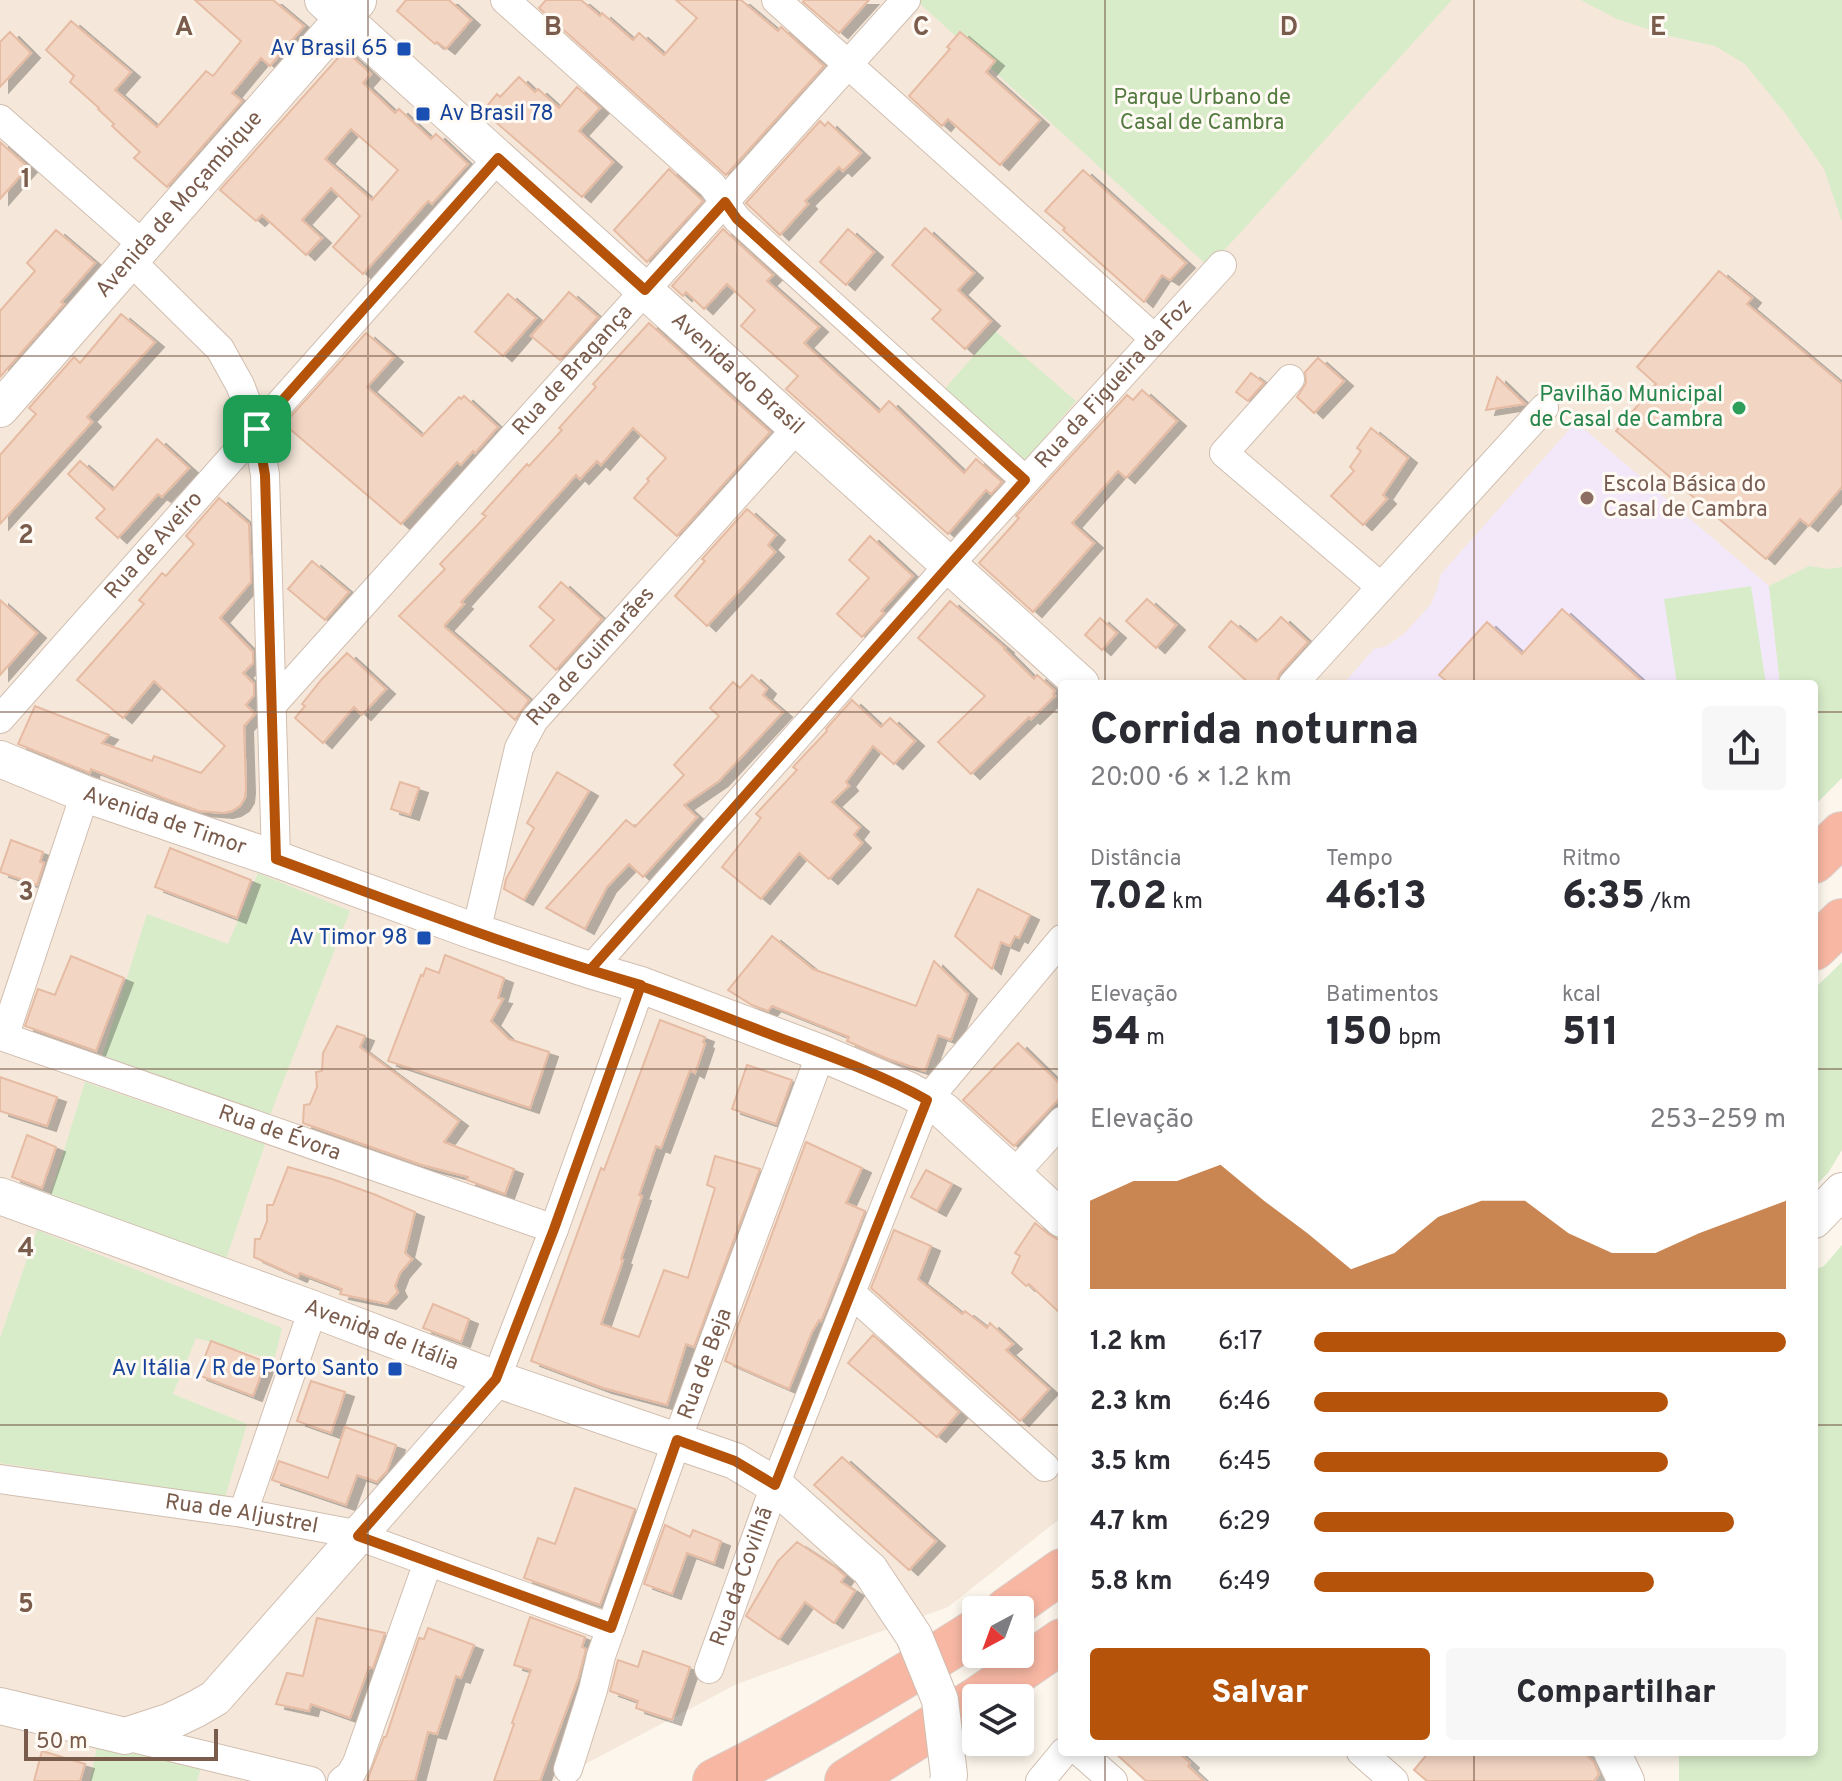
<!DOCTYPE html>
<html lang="pt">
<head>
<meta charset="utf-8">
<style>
	:root { --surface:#fff; --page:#f7f7f7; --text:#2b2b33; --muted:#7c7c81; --accent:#b45309 }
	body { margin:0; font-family:Overpass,sans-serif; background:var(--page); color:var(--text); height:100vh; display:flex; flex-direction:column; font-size:30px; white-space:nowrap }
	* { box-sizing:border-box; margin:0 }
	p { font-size:26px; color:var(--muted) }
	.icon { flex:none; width:44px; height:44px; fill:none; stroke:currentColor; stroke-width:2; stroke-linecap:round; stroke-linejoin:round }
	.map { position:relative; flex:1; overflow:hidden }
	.side { position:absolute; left:1058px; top:680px; width:760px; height:1076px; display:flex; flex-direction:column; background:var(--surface); border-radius:8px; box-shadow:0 4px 12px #0003 }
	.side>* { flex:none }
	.needle { width:52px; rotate:221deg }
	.tools { position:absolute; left:962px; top:1596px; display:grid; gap:16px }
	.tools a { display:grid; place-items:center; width:72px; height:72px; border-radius:8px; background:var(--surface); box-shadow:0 4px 12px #0003; font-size:40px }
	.scale { position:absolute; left:24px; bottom:20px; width:194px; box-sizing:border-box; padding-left:8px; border:4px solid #7a5c4d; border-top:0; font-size:22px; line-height:28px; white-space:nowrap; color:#7a5c4d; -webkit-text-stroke:6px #fffaf3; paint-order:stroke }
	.pin { position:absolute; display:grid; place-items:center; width:68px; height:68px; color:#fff; margin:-34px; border-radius:16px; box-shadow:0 4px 12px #0006 }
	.round { display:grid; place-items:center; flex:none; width:84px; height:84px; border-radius:8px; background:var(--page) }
	.headline { display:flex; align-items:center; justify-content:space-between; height:136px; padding:0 32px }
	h1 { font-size:44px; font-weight:800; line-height:60px }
	.metrics { display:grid; grid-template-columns:repeat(3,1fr); gap:12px; height:136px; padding:8px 32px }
	.metrics div { display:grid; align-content:center }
	.metrics b { font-size:40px; font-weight:800 }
	.metrics small { font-size:22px; font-weight:400 }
	.metrics p { font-size:22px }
	.chart { height:224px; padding:16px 32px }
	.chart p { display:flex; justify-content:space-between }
	.chart svg { width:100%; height:144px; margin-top:8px; fill:var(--accent); opacity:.7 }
	.cta { display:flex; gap:16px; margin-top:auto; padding:16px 32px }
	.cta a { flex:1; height:92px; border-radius:8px; background:var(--accent); color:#fff; font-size:32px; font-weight:800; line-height:92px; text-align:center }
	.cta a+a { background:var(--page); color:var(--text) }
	ul { padding:0 32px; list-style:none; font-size:26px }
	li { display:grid; grid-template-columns:128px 96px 1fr; align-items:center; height:60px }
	li i { height:20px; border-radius:10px; background:var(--accent) }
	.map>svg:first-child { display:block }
	.residential { fill:#f5e8da }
	.education { fill:#f3e8fa }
	.green { fill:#d8ecc9 }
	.building { fill:#f3d5c3; stroke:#e6bba3; stroke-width:2; fill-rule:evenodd; filter:url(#shadow) }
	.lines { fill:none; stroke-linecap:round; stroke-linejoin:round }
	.minor-casing { stroke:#d1beb0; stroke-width:30 }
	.tertiary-casing { stroke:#d1beb0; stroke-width:38 }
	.motorway-casing { stroke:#dad1cd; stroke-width:46 }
	.minor { stroke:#fff; stroke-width:28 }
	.tertiary { stroke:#fff; stroke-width:36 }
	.motorway { stroke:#f7b7a3; stroke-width:44 }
	.tertiary-bridge-casing { stroke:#d1beb0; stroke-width:38; stroke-linecap:butt }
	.tertiary-bridge { stroke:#fff; stroke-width:36 }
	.route-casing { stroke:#fff; stroke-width:16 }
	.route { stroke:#b45309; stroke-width:10 }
	.grid { fill:none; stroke:#7a5c4d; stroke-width:2; stroke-opacity:0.55 }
	.transit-dot { fill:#1a4fb4; stroke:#fffaf3; stroke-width:3 }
	.leisure-dot { fill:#2e9e5b; stroke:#fffaf3; stroke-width:3 }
	.education-dot { fill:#8d6e63; stroke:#fffaf3; stroke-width:3 }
	.labels { text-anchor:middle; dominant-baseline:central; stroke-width:6; stroke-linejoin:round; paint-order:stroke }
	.transit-label { font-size:22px; fill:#164399; stroke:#fffaf3; text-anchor:end }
	.park-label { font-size:22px; fill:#537a41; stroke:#fffaf3 }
	.street-label { font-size:22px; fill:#7a5c4d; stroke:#fffaf3 }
	.leisure-label { font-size:22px; fill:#27864d; stroke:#fffaf3; text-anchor:end }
	.education-label { font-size:22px; fill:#785e54; stroke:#fffaf3; text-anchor:start }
	.grid-label { font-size:26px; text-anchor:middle; font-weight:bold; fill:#7a5c4d; stroke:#fffaf3; stroke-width:6; stroke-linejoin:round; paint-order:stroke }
</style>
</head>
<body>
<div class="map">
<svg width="1842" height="1781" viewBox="0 0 1842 1781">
	<defs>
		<filter id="shadow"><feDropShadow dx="9" dy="5" stdDeviation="0" flood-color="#0004"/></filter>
	</defs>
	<rect width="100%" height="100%" fill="#fdf6ec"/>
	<path class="residential" d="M0,0H1716L1842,124V732L1814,684H1062V1517L948,1607L737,1684L553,1781H0Z"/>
	<path class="education" d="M1576,422L1769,586L1780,684H1343L1374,649L1387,646L1405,633L1431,604L1436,592L1441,574Z"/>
	<path class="green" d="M916,0H1452L1230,244L1208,266Z
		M1581,0H1842V222L1824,169L1785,113L1745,64L1715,46L1669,36L1617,19Z
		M995,331L1076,401L1025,461L943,391Z
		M1809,566L1828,569L1842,567V778L1814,806V684H1780L1769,586Z
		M1751,586L1766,684H1677L1664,599Z
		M258,873L350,911L270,1115L101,1060L147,914L228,944Z
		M1842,962V1150L1828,1173L1814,1187V989Z
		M85,1082L265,1144L226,1259L49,1199Z
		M37,1230L282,1328L274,1360L196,1338L173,1394L247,1424L225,1497L0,1463V1338Z
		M1842,1245V1781H1679V1752H1814V1270L1824,1266Z
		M98,1741L202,1765L197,1781H90Z"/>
	<path class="building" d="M195,0H273L304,26L270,66L261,58L232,93L242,101L167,187L134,158L140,152L112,126L114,124L98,109L99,108L70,82L74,76L46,50L71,21L131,72L115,90L157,127L206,71L213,76L241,41Z
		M406,0H449L471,20L446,49L437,42L435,44L397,11Z
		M546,0H581L600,16L602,13L633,40L639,33L664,55L697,18L676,0H741L778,31L781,27L824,66L726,175L539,8Z
		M804,0H869L839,33L803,2Z
		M10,32L31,53L0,87V42Z
		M960,32L995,61L986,72L1040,120L1000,165L948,119L942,126L909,96L950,49L947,47Z
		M345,50L371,74L363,83L395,113L399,109L431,139L436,134L468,164L432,204L428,201L363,274L333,247L360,216L331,188L302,220L322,238L306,255L262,215L256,221L220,190ZM351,129L398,170L372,200L325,159Z
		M519,77L535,92L538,89L559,108L577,87L600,108L579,131L613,162L582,197L483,111L497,94L500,97Z
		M820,121L825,126L828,122L861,153L843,171L839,167L805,201L808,204L780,235L746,203Z
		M0,142L28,167L0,199Z
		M669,169L703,201L647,262L614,230Z
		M1083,170L1186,263L1170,280L1162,275L1144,302L1063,230L1065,228L1045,211Z
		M925,228L974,273L958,290L991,321L965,349L932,319L941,310L892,265Z
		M723,229L773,275L767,281L819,327L804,343L879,412L889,401L964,473L976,459L1002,482L991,494L986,490L948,534L786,389L798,376L741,326L755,310L727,284L704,309L686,292L683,296L672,286Z
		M848,229L874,252L846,285L820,262Z
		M56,230L95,263L61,302L64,304L0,377V311L35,271L27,263Z
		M1719,271L1752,298L1747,304L1842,384V487L1809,526L1800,519L1766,559L1616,431L1656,384L1637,367Z
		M569,292L598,317L560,360L531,336Z
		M508,294L536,318L503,356L475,332Z
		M121,314L155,342L87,417L92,422L0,524V455L36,414L29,408L74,357L80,363Z
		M649,323L770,432L677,536L634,498L649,481L647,479L666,458L633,428L601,465L597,461L580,479L576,475L461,602L464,604L445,625V627L529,700L515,720L399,616L445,569L440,564L486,516L482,514L517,475L527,464L529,466L562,430L559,428L596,387L593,384Z
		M366,333L394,357L367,387L422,436L459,397L461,399L464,396L498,427L475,453L473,451L461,465L457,462L401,524L284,424Z
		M1318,358L1344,381L1314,413L1297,397L1306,383L1305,372Z
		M1251,373L1264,383L1248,401L1236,392Z
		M1497,377L1525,404L1486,410Z
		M1142,390L1177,421L1126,478L1118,471L1072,523L1094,543L1033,612L979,563L1019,518L1016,516L1127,395L1133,400Z
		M1371,428L1408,458L1383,495L1387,499L1363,525L1331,496L1354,471L1350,467L1361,451L1357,448Z
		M157,439L189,468L162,497L158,494L157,495L118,538L96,518L105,509L68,474L80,461L113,490Z
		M219,498L249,524L251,582L220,618L253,652V663L243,673L254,684V695L246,705L255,714L244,726L246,788L245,798L240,806L232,811L224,813L199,811L166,799L91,769L90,773L18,744L35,706L109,735L102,743L152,761L154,756L201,773L225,746L154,681L123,718L77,680L144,604L139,600L162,573L166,576L194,544L186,536Z
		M747,509L776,535L768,545L775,552L707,626L675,596L705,561L702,559Z
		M870,536L913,576L881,611L884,613L862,637L837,614L869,578L849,560Z
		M312,561L349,592L325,620L288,589Z
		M561,582L602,619L556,670L530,646L554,620L539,607Z
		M1147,599L1176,625L1156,648L1126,621Z
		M0,600L37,633L0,675Z
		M950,601L1005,648L1004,649L1034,679L1037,675L1055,691L1053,694L1055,696L1031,719L1029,717L971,774L938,742L985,696L918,638Z
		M1562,609L1645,684H1450L1439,675L1487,622L1522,654Z
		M1281,617L1308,642L1280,673L1276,684H1250L1209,647L1231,621L1256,642L1270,629Z
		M1100,618L1117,633L1102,650L1085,635Z
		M347,653L386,689L362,715L354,707L323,743L295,718L305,706L302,704L322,679Z
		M752,675L767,689L763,695L783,712L719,781L684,805L697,817L643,877L629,864L607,887L585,929L546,908L626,820L635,827L684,775L674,765L719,716L710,708L733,682L740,688Z
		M852,700L881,727L890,718L915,741L894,764L873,746L846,782L849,786L832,802L860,827L854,835L862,843L829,879L799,853L761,899L722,867L761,818L756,814L797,770L793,767L827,731L826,729Z
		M557,772L589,791L524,900L504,889L506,879L534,828L527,823Z
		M400,782L419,788L410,815L391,809Z
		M11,840L43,852L40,862L44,863L37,885L0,872Z
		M170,848L251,880L237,918L155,887Z
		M978,889L1030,915L1019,938L1015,936L1010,946L1001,942L992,969L955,936Z
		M772,936L813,969L916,1006L934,961L968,994L951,1040L938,1035L925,1071L888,1059L847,1041L849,1037L772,1006L768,1011L752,1005L728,990Z
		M445,955L504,978L498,998L503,999L491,1021L509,1039L549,1052L530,1108L388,1061L421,975L423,976L426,968L439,973Z
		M71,956L124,978L96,1051L25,1026L38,989L55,995Z
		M660,1020L705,1037L703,1042L705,1044L695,1073L690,1070L661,1148L656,1146L639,1195L642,1196L621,1259L623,1260L601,1324L639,1337L664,1270L688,1278L715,1188L707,1185L715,1156L760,1169L694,1347L686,1344L667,1405L603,1388L531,1361L601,1168L604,1170Z
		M337,1026L365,1036L360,1047L459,1121L444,1142L514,1169L505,1194L467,1180L468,1177L422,1165L303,1123L304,1105L310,1104L317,1087L316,1072L322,1071L323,1053Z
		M1018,1043L1062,1086V1096L1014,1146L963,1100Z
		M747,1065L792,1080L776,1124L732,1109Z
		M0,1077L57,1097L47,1126L0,1111Z
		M27,1135L56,1147L42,1188L12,1177Z
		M806,1142L862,1168L846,1203L865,1211L821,1321L819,1320L812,1332L789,1389L725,1361Z
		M288,1167L332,1179L376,1195L415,1212L405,1253L412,1259L400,1273L395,1286L398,1292L387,1304L340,1294L342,1289L300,1273L298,1277L254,1257L255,1239H260L267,1221V1205H273Z
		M926,1170L952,1184L937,1211L911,1197Z
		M1035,1223L1048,1234L1062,1242V1315L1029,1284L1026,1286L1012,1273L1020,1256L1015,1253Z
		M894,1230L931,1246L918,1279L962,1314L965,1311L987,1328L990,1323L1013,1344L1006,1350L1049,1389L1020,1421L871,1288Z
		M433,1304L469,1319L461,1342L423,1328Z
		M873,1335L959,1412L937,1437L848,1363Z
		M211,1341L266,1362L253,1396L198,1375Z
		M311,1381L345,1392L331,1433L297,1421Z
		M345,1427L396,1445L387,1471L377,1482L357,1475L346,1505L272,1480L279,1461L328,1478Z
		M842,1457L936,1541L909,1570L814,1485Z
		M575,1488L635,1509L600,1605L524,1578L538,1538L555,1544Z
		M665,1525L690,1537L693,1530L721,1541L714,1563L687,1553L672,1594L644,1584Z
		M797,1542L835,1567L845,1576L841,1582L855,1591L834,1623L805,1602L779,1639L746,1616L778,1561Z
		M530,1617L585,1637L582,1647L586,1649L578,1679L540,1781H494L514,1724L512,1723L531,1670L514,1665Z
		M317,1618L385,1633L373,1668L369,1667L350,1718L311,1704L309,1711L276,1704L287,1673L303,1676Z
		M428,1628L474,1645L461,1678L456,1676L437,1734L428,1732L415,1781H367L384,1737H386L419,1638L424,1639Z
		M643,1651L690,1667L672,1720L636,1708L638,1701L610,1691L618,1660L638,1667Z
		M42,1751L85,1764L80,1781H34Z
		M1114,1752H1178L1190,1763L1188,1766L1204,1781H1146Z
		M1429,1752H1583L1594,1762L1599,1774L1594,1781H1427L1414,1770Z"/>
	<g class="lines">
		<g class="minor-casing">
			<g id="minor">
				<path d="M505,0L712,185L737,219L1025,480"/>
				<path d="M776,0L1155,339"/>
				<path d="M0,119L144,246"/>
				<path d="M131,261L220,349L240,385L257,429L265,475L276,859"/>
				<path d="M1290,379L1224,453L1381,587"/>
				<path d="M1293,684L1544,408"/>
				<path id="s1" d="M272,705L906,0"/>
				<path id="s2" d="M0,719L498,158"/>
				<path id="s3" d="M85,794L4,1037L554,1229"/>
				<path id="s4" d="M476,932L519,748L534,720L797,428"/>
				<path id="s5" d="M590,970L949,565L1222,265"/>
				<path d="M1014,1174L1062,1121"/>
				<path d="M851,1293L1045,1467"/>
				<path d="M496,1379L554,1229L641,985"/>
				<path id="s6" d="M0,1479L243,1513L350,1533L611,1628"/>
				<path d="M243,1513L313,1309"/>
				<path id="s7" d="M709,1669L775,1485L927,1100L1062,939"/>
				<path d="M125,1736L311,1781"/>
				<path d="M1080,1752L1113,1781"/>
				<path d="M1361,1752L1394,1781"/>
				<path id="s8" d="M568,1769L593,1690L601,1656L677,1440L821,1053"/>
				<path d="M342,1781L350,1775L357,1763L428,1562"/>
				<path d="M1040,1781L1064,1752"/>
			</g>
		</g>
		<g class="tertiary-casing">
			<g id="tertiary">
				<path id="s9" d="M323,0L1081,684"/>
				<path id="s10" d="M0,409L358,1"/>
				<path id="s11" d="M0,759L85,794L276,859L476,932L590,970L641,985L821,1053L908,1090L932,1103L944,1111L1062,1219"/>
				<path id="s12" d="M0,1196L313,1309L496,1379L735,1461L775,1485L870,1570"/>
				<path d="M1814,1220L1842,1191"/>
				<path d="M0,1706L125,1736L171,1721L196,1709L215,1698L496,1379"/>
				<path d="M1612,1752L1626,1781"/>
			</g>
		</g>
		<g class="motorway-casing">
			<path id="motorway" d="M1814,861L1842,834
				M1814,948L1842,921
				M1007,1610L1062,1571
				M979,1698L1062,1641
				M715,1781C805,1736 891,1686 976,1631
				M847,1781L976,1700"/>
		</g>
		<use href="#minor" class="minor"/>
		<use href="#tertiary" class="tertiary"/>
		<use href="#motorway" class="motorway"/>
		<g class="tertiary-bridge-casing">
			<path id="tertiary-bridge" d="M870,1570L914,1636L940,1700L949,1775L948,1781"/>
		</g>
		<use href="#tertiary-bridge" class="tertiary-bridge"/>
	</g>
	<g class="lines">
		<g class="route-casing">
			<path id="route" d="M257,429L265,475L276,859C397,903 517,950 641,985L554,1229L496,1379L358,1536L611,1628L677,1440L735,1461L775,1485L927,1100C884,1075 827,1055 780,1038C717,1014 655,989 590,970L1025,480L737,219L725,202L645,290L498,158L257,429"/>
		</g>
		<use href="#route" class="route"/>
	</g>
	<path class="grid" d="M368,0V1781M737,0V1781M1105,0V684M1474,0V684M0,356H1842M0,712H1062M1814,712H1842M0,1069H1062M1814,1069H1842M0,1425H1062M1814,1425H1842M1105,1752V1781M1474,1752V1781"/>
	<g class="transit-dot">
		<rect x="396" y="41" width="16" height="16" rx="4"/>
		<rect x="415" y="106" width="16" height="16" rx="4"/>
		<rect x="416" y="930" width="16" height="16" rx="4"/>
		<rect x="387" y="1361" width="16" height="16" rx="4"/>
	</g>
	<circle class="leisure-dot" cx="1739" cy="408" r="8"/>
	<circle class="education-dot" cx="1587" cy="498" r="8"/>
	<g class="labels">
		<g class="transit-label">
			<text x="388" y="49">Av Brasil 65</text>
			<text x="439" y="114" text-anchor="start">Av Brasil 78</text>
			<text x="408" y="938">Av Timor 98</text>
			<text x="379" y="1369">Av Itália / R de Porto Santo</text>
		</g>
		<g class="park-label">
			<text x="1202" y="98">Parque Urbano de<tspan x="1202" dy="25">Casal de Cambra</tspan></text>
		</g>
		<g class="street-label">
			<text stroke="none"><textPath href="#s10" startOffset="272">Avenida de Moçambique</textPath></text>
			<text stroke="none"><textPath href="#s1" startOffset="450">Rua de Bragança</textPath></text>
			<text stroke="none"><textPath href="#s9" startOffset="558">Avenida do Brasil</textPath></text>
			<text stroke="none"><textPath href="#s5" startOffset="786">Rua da Figueira da Foz</textPath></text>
			<text stroke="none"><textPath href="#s2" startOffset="232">Rua de Aveiro</textPath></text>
			<text stroke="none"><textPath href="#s4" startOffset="306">Rua de Guimarães</textPath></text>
			<text stroke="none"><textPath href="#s11" startOffset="176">Avenida de Timor</textPath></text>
			<text stroke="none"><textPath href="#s3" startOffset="548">Rua de Évora</textPath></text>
			<text stroke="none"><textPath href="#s12" startOffset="406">Avenida de Itália</textPath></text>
			<text stroke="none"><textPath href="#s8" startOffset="428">Rua de Beja</textPath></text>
			<text stroke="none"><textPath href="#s6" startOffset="244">Rua de Aljustrel</textPath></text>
			<text stroke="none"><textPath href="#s7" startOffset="98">Rua da Covilhã</textPath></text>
		</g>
		<g class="leisure-label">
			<text x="1723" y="395">Pavilhão Municipal<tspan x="1723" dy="25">de Casal de Cambra</tspan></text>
		</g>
		<g class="education-label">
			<text x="1603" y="485">Escola Básica do<tspan x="1603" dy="25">Casal de Cambra</tspan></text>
		</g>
	</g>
	<g class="grid-label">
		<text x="184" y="35">A</text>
		<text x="553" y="35">B</text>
		<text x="921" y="35">C</text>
		<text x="1289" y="35">D</text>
		<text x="1658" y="35">E</text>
		<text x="26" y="187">1</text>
		<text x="26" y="543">2</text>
		<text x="26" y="900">3</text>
		<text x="26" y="1256">4</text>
		<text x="26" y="1612">5</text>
	</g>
</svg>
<div class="tools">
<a><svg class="needle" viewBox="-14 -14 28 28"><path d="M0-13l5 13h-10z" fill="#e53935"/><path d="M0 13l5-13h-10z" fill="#7c7c81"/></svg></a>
<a><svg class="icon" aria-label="layers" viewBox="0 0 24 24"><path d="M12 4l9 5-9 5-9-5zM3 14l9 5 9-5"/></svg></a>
</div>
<div class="scale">50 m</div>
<div class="pin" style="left:257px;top:429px;background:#1e9e55"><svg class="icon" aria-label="arrive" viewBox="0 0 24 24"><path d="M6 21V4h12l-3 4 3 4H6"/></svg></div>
<section class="side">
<div class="headline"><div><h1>Corrida noturna</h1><p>20:00 · 6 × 1.2 km</p></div><a class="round"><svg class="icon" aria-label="share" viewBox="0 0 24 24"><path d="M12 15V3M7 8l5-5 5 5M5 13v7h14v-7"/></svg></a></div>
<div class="metrics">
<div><p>Distância</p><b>7.02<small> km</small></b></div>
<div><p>Tempo</p><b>46:13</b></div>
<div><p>Ritmo</p><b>6:35<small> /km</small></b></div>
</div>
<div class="metrics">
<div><p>Elevação</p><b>54<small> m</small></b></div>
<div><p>Batimentos</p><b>150<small> bpm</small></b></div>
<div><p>kcal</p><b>511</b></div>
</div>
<div class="chart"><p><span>Elevação</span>253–259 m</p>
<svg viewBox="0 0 160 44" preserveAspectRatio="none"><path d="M0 44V17L10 11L20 11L30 6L40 17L50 27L60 38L70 33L80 22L90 17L100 17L110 27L120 33L130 33L140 27L150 22L160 17V44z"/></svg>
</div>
<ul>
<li><b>1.2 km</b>6:17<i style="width:100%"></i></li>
<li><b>2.3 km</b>6:46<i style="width:75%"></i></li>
<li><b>3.5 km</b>6:45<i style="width:75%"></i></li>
<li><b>4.7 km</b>6:29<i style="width:89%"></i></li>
<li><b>5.8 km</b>6:49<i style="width:72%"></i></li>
</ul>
<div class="cta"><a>Salvar</a><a>Compartilhar</a></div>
</section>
</div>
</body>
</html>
